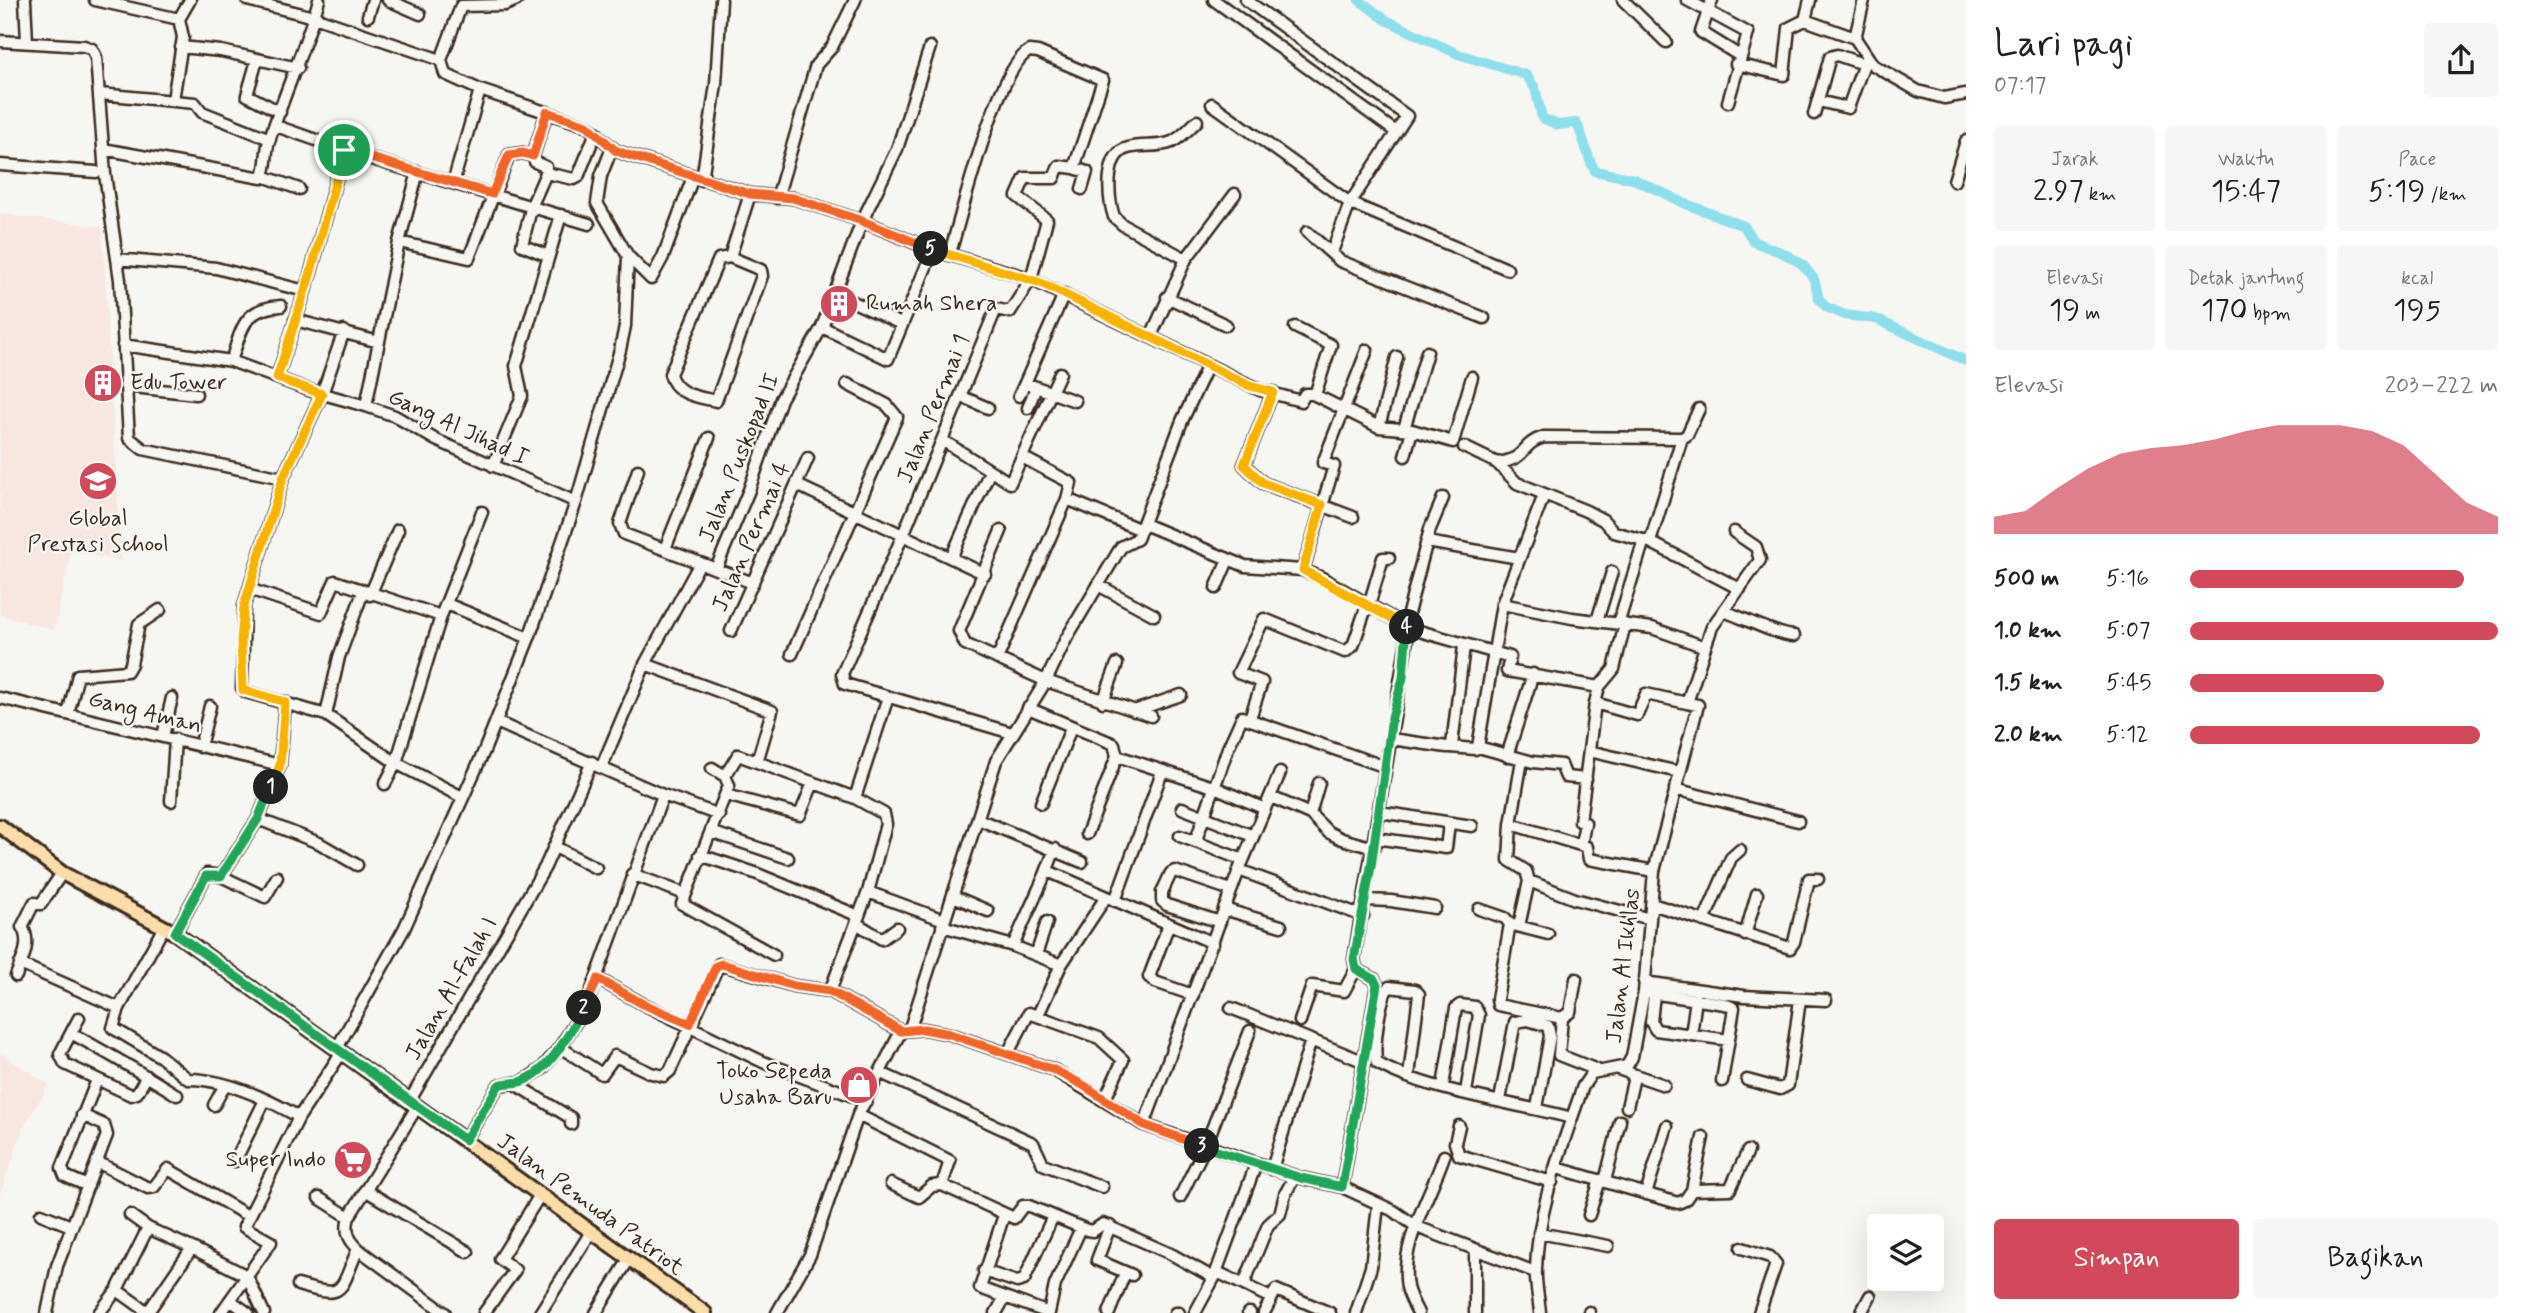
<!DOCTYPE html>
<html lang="id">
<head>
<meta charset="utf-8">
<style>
	:root { --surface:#fff; --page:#f6f6f6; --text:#202124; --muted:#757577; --accent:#d1495b }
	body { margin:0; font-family:Mynerve,sans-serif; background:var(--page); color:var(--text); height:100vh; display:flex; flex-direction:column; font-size:26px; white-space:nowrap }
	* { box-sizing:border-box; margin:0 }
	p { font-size:23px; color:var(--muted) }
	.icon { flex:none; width:38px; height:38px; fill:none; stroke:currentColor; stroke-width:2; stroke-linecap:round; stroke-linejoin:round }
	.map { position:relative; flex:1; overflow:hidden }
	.side { display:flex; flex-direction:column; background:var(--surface); width:560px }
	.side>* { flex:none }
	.fabs { position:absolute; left:1867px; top:1214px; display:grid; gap:14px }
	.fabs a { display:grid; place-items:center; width:77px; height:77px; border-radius:7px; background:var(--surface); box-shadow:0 7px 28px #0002; font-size:35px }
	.pin { position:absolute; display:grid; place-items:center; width:60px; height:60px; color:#fff; margin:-30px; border:4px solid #fff; border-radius:50%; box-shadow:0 2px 7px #0007 }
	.km { position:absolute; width:35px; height:35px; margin:-18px; border-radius:50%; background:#222; color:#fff; font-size:19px; line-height:35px; text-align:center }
	.round { display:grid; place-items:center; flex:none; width:74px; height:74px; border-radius:7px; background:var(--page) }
	.summary { display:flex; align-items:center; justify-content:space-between; height:119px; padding:0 28px }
	h1 { font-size:38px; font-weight:600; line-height:52px }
	.figures { display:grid; grid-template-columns:repeat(3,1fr); gap:10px; height:119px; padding:7px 28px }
	.figures div { display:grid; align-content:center; border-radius:7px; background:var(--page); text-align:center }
	.figures b { font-size:30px; font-weight:600 }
	.figures small { font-size:19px; font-weight:400 }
	.figures p { font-size:19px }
	.chart { height:196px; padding:14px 28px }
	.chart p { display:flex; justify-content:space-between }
	.chart svg { width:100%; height:126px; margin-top:7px; fill:var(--accent); opacity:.7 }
	.action { display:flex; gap:14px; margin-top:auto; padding:14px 28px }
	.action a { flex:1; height:80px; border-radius:7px; background:var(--accent); color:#fff; font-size:28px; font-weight:600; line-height:80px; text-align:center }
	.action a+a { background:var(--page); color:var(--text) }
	ul { padding:0 28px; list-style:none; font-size:23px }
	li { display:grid; grid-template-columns:112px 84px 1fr; align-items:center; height:52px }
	li i { height:18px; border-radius:9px; background:var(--accent) }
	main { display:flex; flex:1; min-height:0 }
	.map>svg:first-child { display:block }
	.built { fill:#f8e6e1 }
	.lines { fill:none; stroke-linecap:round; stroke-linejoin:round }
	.canal { stroke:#8edeeb; stroke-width:10 }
	.minor-casing { stroke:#3b2a1e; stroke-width:15 }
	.major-casing { stroke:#3b2a1e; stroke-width:18 }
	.minor { stroke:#f6f6f2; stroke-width:10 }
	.major { stroke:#fbddab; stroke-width:12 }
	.split-1-casing { stroke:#fff; stroke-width:14 }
	.split-2-casing { stroke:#fff; stroke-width:14 }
	.split-3-casing { stroke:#fff; stroke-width:14 }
	.split-4-casing { stroke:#fff; stroke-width:14 }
	.split-5-casing { stroke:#fff; stroke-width:14 }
	.split-6-casing { stroke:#fff; stroke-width:14 }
	.split-1 { stroke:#f5b400; stroke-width:9 }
	.split-2 { stroke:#22a559; stroke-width:9 }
	.split-3 { stroke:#f0652b; stroke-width:9 }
	.split-4 { stroke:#22a559; stroke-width:9 }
	.split-5 { stroke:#f5b400; stroke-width:9 }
	.split-6 { stroke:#f0652b; stroke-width:9 }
	.labels { text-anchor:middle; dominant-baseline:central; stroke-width:5; stroke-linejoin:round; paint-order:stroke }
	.poi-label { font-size:23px; fill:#3b2a1e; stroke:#f6f6f2; text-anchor:start }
	.street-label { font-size:23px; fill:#3b2a1e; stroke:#f6f6f2 }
</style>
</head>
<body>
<main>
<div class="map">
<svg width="1966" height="1313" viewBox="0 0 1966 1313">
	<rect width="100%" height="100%" fill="#f6f6f2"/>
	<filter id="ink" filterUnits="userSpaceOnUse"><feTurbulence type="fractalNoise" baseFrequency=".0143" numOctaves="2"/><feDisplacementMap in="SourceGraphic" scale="14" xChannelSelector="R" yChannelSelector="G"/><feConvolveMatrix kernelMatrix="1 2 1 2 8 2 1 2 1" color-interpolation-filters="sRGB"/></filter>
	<g filter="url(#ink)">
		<path class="built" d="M0,214L102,227L121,561L71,551L54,630L0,615Z
			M0,1053L49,1085L23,1128L0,1194Z"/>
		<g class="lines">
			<path class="canal" d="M1359,0L1386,20L1458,54L1526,75L1535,88L1542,118L1558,125L1576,123C1584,134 1585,154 1595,171L1634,179L1686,204L1744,226L1754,242L1783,253L1802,264L1814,279L1819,299L1826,307L1845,315L1876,319L1966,361"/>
			<g class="minor-casing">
				<path id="minor" d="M25,0L27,42
					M95,0L179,19
					M247,0L314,17L441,60L445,74L480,90L587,126L615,150L625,154L750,194L793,198L862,221L933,250L1026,277L1260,390L1301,401L1305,394H1313L1379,427L1412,430L1453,442L1472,377
					M388,0L420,14
					M1214,0L1396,132
					M1246,0L1407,116L1350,203L1332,252
					M1623,0L1666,42
					M1687,0L1748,33L1728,102
					M1712,0L1701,32L1740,56
					M1864,0L1855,38L1873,65L1918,91L1944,98L1966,94
					M368,16L373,0
					M1805,20L1855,38
					M0,41L84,46L92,49L96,57L105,174L120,280L129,438L143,449L283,478
					M181,47L221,51L298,68
					M257,60L247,95L280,112
					M441,60L461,6L505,5L517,0
					M1736,64L1784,75L1789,28L1805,20L1810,0
					M100,94L195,103L202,112L270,139
					M173,100L183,37L179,19L190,0
					M1818,101L1848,108L1866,58
					M1212,104L1350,203L1507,269
					M547,112L533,156L535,162L546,167V173L574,179L578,177L596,132
					M1814,114L1830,57L1837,55L1863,64
					M276,126L365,157L589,224
					M612,148L601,176L597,203L628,256L651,279L663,257L693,177
					M103,149L262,178C268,165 265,154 269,141C284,94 305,48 319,0
					M0,165L96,172
					M1074,168L1087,172L1082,189
					M546,173L532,205L522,245L548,256
					M263,176L299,189
					M702,180L716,84L721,0
					M1954,181L1966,141
					M453,183L480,90
					M777,198L816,65L832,47L855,0
					M1307,232L1340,261L1484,318
					M399,242L469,258L509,155L523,153L533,156
					M950,253C962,213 997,68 1029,51L1038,52L1103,80L1074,168L1059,166L1054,178H1025L1017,196L1047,220L1031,279L1010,312L996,309L903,535L842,674L845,684L1012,733
					M730,257L719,259L670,374C675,395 699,397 716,401L762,276L761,270L730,257L750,194
					M117,259L216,268L305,291
					M1186,259L1123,225L1114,217C1108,198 1104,154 1128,148C1142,144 1158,148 1172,142C1181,138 1190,128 1197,121
					M834,293L901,324
					M1064,294L1025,383L1075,401
					M1167,297L1226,325
					M295,320L379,342
					M822,327L888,359L933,250
					M1295,327L1331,345L1315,395
					M344,331L322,394L283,478L244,606L242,688L246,692L326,715L396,763L462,797
					M1151,336L1186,259L1235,194
					M123,345L231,361L309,390L366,406L395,416L436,440L576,502
					M231,361C242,330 242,308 281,306
					M277,378L311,272L344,150
					M125,386L196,394
					M1273,392L1244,465L1263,483L1353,517
					M960,396L988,408
					M1019,396L1025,383
					M366,406L399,242L418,172
					M1028,408L1036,387
					M1379,427L1397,357
					M1404,429L1427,352
					M942,440L1010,483L1060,373
					M1464,447L1497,463L1517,483L1586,511L1603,520L1614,532L1650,542L1740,589
					M1405,456L1412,430
					M1022,457L1071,483L1067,499L1141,530
					M1497,463C1529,459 1519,444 1544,437L1682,438L1687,435L1699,409
					M493,466L522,396L516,366L561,215
					M638,470L620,524L624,534L753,583
					M797,485L985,574
					M1144,524L1245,566L1303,570L1324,579L1409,628L1510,657L1507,671L1599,687
					M1001,531L959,631L965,644L1046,681L1151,716
					M1427,542L1519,558
					M1650,542L1682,438
					M665,549L709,438
					M951,558L990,471
					M716,569L749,490L781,399L822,327L862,221L897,149L930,47
					M1303,570L1334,466L1323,463L1367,350
					M1098,585L1154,615
					M1216,588L1228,560
					M249,589L321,613L335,581L441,616
					M370,595L398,530
					M447,604L529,638
					M1502,604L1572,618L1652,628L1705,647L1687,703L1698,705L1654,871L1644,992L1632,1057L1627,1066L1592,1073L1583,1086C1563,1145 1537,1207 1536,1270C1535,1284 1539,1299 1540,1313
					M1369,605L1383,558H1389
					M1724,611C1741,617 1779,636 1794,636
					M1597,621L1612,572
					M1619,621L1644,540
					M1405,625L1430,529L1443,498
					M731,631L808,458
					M1705,647L1712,627L1760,560L1756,547L1734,532
					M792,654L897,417L887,405L847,384
					M997,659L1067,499
					M645,664L772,711L757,762L855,798L884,814L886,824L868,892L830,991L901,1031
					M0,698L280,765
					M285,702L280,765L258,819L319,843L357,865
					M1103,702L1117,664
					M1595,703L1637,715L1646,694L1687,703
					M1028,708L1114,744L1117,756
					M1134,711L1181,695
					M68,714L78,675L127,671L131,664L139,624L160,610
					M326,715L339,657L363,592
					M1250,718L1262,682L1238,673L1264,619L1345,652L1353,646L1367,605
					M496,722L663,795L719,815
					M163,736L172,698
					M1391,739L1447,747L1452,745L1464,646
					M200,747L210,706
					M1450,747L1475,749L1478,747L1502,604L1544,495
					M1478,747L1533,762L1561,765L1566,777L1586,779
					M1589,751L1679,772
					M1117,756L1219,789L1265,809
					M1507,756L1533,674
					M1522,760L1511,824L1509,860L1526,871L1529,881L1575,899L1650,919
					M602,766L645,664L700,563
					M712,768L725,776L729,785L682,904L774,955
					M725,776L738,755L757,762
					M385,784L396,763L441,616L482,512
					M1675,789L1798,821
					M726,795L800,815L813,783
					M1271,797L1310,814L1328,832L1342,839L1374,848
					M855,798L888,697
					M171,801L175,739
					M1041,803L1071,728
					M1182,808L1253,836
					M1380,812L1472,826
					M1310,814L1319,783
					M258,819L221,876L265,897L277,877
					M978,819L1082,862
					M1511,824L1587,847L1589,859L1654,871
					M711,832L788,858
					M1087,834L1117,756
					M1180,836L1243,860
					M1375,838L1446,848L1449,824
					M1196,840L1228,748L1242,717L1386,767
					M1581,845L1585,823L1580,821L1595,703L1599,687L1614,669L1625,624
					M555,847L596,868
					M700,855L755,873L859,916
					M1239,870L1363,916
					M632,874L685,894
					M1045,875L1055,849
					M868,892L944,920
					M953,896L988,911
					M1366,900L1391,901L1435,908
					M1115,901L1162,772
					M1652,904L1790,948L1794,942L1809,879H1818
					M1224,909L1281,926
					M1479,909L1505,918L1510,924L1497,999L1498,1005L1562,1018
					M1704,921L1731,858L1740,850
					M1220,922L1167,905L1162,901V892L1171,873L1175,871L1231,890
					M856,923L882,939L897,928
					M1169,924L1149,977L1155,982L1193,995
					M1513,925L1548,934
					M942,926L1013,946L1061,965L1106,897
					M1519,926L1529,881
					M164,927L119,1008L113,1028L161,1057L188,1079C225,1079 266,1098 299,1117
					M175,933L207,874L221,876
					M1745,935L1757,894
					M1013,946L1045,875L1050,872L1213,943
					M1036,955L1047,922
					M20,964L119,1008
					M16,976C22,960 32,942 22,927L34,903L41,904L62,873
					M598,979L643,1004L763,1062L866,1101
					M1644,982L1744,996L1826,1000
					M1644,992L1725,1004L1734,1008L1722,1081
					M1654,994L1651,1022L1656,1030L1729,1040
					M1231,1008L1365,1062
					M1038,1015L1061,965
					M1562,1018L1559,1055L1597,1070
					M1562,1018L1570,1012L1576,979
					M1300,1021L1312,986L1344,991L1356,969
					M910,1028L996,761L1046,681L1066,639L1121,547L1137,539L1182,421L1208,365
					M901,1031L924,1029L950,1034L1054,1070L1144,1125L1301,1178L1342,1187L1394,1211L1417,1227L1535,1272
					M71,1033L79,1018
					M1691,1035L1696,999
					M560,1047L602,1074L615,1056L651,1073L664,1076L670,1071L719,964L794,986L830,991
					M337,1048L404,929L484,751L529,638L576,502L620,350L625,326L628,256
					M1008,1053L1029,1013L1099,1038L1123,1060L1105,1099
					M1618,1069L1664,1085
					M881,1073L1033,1143L1043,1164L1102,1187
					M147,1076L137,1093L131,1095L65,1064L60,1054L71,1033C107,1053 142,1073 177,1095
					M1409,1076L1419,994L1415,990L1389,987C1380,995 1372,1052 1377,1063C1425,1091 1516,1103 1572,1118
					M1747,1080L1780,1089L1788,1085L1800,1000
					M515,1084L571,1118V1124
					M1443,1086L1456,1008L1460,1005L1475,1007L1479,1015L1466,1092
					M1500,1100L1515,1022L1528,1020L1548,1026L1550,1036L1537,1108
					M409,1102L545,867L592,762
					M214,1105L225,1085
					M417,1107L349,1217C344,1233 350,1242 362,1252L445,1313
					M1627,1107L1634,1077
					M858,1115L950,1161L942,1185
					M1144,1125L1239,870L1280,773
					M1459,1126L1455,1143L1459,1155L1552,1182
					M465,1140L499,1085L522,1082L542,1069L560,1047L586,1006L663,795
					M235,1161L265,1100
					M97,1162L148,1188L154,1187L168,1169L243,1213
					M1557,1168L1678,1203L1685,1200L1692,1190L1730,1189L1748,1151
					M1272,1169L1311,1040
					M1605,1181L1620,1121
					M891,1184L919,1197L932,1186L942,1185L1014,1218L1023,1206H1029L1087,1230L1093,1231L1103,1224L1171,1254L1214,1278
					M88,1186L65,1176L62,1168L97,1080
					M1342,1187L1377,985L1374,979L1356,969L1354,959L1409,628
					M365,1190L468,1252
					M1692,1190L1703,1137
					M1646,1194L1667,1126
					M1180,1197L1205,1147L1250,1031
					M319,1198L349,1217
					M41,1214L71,1226
					M130,1215L148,1228L192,1248L148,1312
					M1004,1215L980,1288L1049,1313
					M1589,1215L1600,1180
					M1110,1226L1097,1260L1132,1275
					M148,1228L117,1290L149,1313
					M1539,1233L1608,1246
					M192,1248L247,1276L264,1313
					M1742,1248L1770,1257L1776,1264L1759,1313
					M1475,1251V1313
					M984,1271L1017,1282L1024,1280L1053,1216
					M1217,1272L1271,1298
					M1244,1284L1268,1225L1280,1214L1285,1194L1295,1176
					M298,1285C347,1300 339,1291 358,1249
					M230,1300L248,1313
					M47,1313L57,1266L107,1135L104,1125L82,1115
					M99,1313L117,1290
					M221,1313L271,1242L244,1227L299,1117L342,1052
					M484,1313L515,1270L500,1259L540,1195
					M540,1313L591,1232
					M596,1313L629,1259
					M777,1313L810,1255L858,1115L901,1031
					M996,1313L1004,1299
					M1049,1313L1055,1285L1081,1228
					M1109,1313L1125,1273
					M1175,1313H1179
					M1195,1313L1214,1278L1256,1164
					M1248,1313H1250
					M1264,1313L1276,1290L1330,1313
					M1356,1313L1371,1267L1378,1205
					M1418,1313C1414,1305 1409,1296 1407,1287C1399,1245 1431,1195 1444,1156
					M1589,1313V1312
					M1861,1313L1870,1296"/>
			</g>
			<g class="major-casing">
				<path id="major" d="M0,826L62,873L175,933L705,1313"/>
			</g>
			<use href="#minor" class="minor"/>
			<use href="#major" class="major"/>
		</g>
	</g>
	<g class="lines" filter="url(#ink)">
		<g class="split-1-casing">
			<path id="split-1" d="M271,787L280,765L285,702L243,690L241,641L244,606L283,478L322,394L277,378L311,272L344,150"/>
		</g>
		<g class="split-2-casing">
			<path id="split-2" d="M271,787L258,819L221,876H206L175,933L465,1140L499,1085C508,1081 516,1085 525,1080C553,1068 569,1032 584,1008"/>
		</g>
		<g class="split-3-casing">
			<path id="split-3" d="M584,1008L598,979L643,1004L690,1024L716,966L722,964L794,986L830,991L901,1031L924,1029L950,1034L1054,1070L1083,1085L1144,1125L1202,1146"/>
		</g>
		<g class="split-4-casing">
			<path id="split-4" d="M1202,1146L1301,1178L1342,1187L1377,985L1374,979L1356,969L1354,959L1371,867L1392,717L1403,678L1407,627"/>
		</g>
		<g class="split-5-casing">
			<path id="split-5" d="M931,249L1041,283L1250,386L1273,392L1244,465L1263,483L1322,505L1303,570L1407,627"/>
		</g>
		<g class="split-6-casing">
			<path id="split-6" d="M344,150L492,194L509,155L523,153L533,156L547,112L587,125L615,150L625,154L750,194L793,198L862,221L931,249"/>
		</g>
		<use href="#split-1" class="split-1"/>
		<use href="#split-2" class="split-2"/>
		<use href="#split-3" class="split-3"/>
		<use href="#split-4" class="split-4"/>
		<use href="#split-5" class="split-5"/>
		<use href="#split-6" class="split-6"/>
	</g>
	<defs>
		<g id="building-disc" transform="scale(2.0125)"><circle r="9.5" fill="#d1495b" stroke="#f6f6f2"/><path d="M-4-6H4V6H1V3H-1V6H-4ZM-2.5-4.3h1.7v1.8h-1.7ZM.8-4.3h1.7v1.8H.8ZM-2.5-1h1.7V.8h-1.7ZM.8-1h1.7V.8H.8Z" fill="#fff"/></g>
		<g id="school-disc" transform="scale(2.0125)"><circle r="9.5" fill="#d1495b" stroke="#f6f6f2"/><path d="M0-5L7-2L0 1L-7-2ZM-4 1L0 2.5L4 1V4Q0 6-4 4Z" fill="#fff"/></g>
		<g id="shop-disc" transform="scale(2.0125)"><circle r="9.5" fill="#d1495b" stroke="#f6f6f2"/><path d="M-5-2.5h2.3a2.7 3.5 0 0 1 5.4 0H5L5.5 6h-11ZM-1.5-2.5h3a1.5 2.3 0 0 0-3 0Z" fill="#fff"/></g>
		<g id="supermarket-disc" transform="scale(2.0125)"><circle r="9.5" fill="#d1495b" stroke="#f6f6f2"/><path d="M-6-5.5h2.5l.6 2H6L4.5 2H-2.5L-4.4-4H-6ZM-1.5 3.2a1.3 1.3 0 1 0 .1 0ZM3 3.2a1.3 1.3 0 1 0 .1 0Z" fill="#fff"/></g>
	</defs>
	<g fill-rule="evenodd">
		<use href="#building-disc" x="839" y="304"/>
		<use href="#building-disc" x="103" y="383"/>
		<use href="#school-disc" x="98" y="481"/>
		<use href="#shop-disc" x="859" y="1085"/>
		<use href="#supermarket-disc" x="353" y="1160"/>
	</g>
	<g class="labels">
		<g class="poi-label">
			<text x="866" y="304">Rumah Shera</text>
			<text x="130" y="383">Edu Tower</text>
			<text x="98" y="519" text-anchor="middle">Global<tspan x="98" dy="26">Prestasi School</tspan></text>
			<text x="832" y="1072" text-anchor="end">Toko Sepeda<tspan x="832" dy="26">Usaha Baru</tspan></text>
			<text x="326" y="1160" text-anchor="end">Super Indo</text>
		</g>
		<g class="street-label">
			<text transform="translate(934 409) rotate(-68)">Jalan Permai 1</text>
			<text transform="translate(458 428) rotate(25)">Gang Al Jihad I</text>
			<text transform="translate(740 458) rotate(-68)">Jalan Puskopad II</text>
			<text transform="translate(752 537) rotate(-66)">Jalan Permai 4</text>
			<text transform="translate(145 713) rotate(14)">Gang Aman</text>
			<text transform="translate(1624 966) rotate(-83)">Jalan Al Ikhlas</text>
			<text transform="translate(452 989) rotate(-60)">Jalan Al-Falah I</text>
			<text transform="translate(590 1205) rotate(36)">Jalan Pemuda Patriot</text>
		</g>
	</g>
</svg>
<div class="fabs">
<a><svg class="icon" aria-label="layers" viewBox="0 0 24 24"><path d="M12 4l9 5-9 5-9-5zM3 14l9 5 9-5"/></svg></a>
</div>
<div class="pin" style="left:344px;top:150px;background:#1e9e55"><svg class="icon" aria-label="arrive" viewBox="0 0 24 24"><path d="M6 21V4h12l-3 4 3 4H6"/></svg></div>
<b class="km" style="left:271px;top:787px">1</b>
<b class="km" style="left:584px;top:1008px">2</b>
<b class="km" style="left:1202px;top:1146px">3</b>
<b class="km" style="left:1407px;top:627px">4</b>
<b class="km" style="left:931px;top:249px">5</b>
</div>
<section class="side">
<div class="summary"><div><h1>Lari pagi</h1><p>07:17</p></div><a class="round"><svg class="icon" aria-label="share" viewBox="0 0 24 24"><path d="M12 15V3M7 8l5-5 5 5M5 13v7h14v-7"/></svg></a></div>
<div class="figures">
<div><p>Jarak</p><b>2.97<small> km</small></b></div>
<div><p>Waktu</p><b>15:47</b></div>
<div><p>Pace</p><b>5:19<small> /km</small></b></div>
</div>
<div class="figures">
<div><p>Elevasi</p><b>19<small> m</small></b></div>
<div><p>Detak jantung</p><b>170<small> bpm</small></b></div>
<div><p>kcal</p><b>195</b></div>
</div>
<div class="chart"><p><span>Elevasi</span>203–222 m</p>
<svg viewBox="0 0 160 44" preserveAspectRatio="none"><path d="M0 44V38L10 36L20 28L30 21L40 16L50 14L60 13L70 11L80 8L90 6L100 6L110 6L120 8L130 13L140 23L150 33L160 38V44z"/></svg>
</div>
<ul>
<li><b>500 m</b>5:16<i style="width:89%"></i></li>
<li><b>1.0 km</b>5:07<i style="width:100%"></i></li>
<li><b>1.5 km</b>5:45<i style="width:63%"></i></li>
<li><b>2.0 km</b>5:12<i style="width:94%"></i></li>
</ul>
<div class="action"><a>Simpan</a><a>Bagikan</a></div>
</section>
</main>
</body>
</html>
